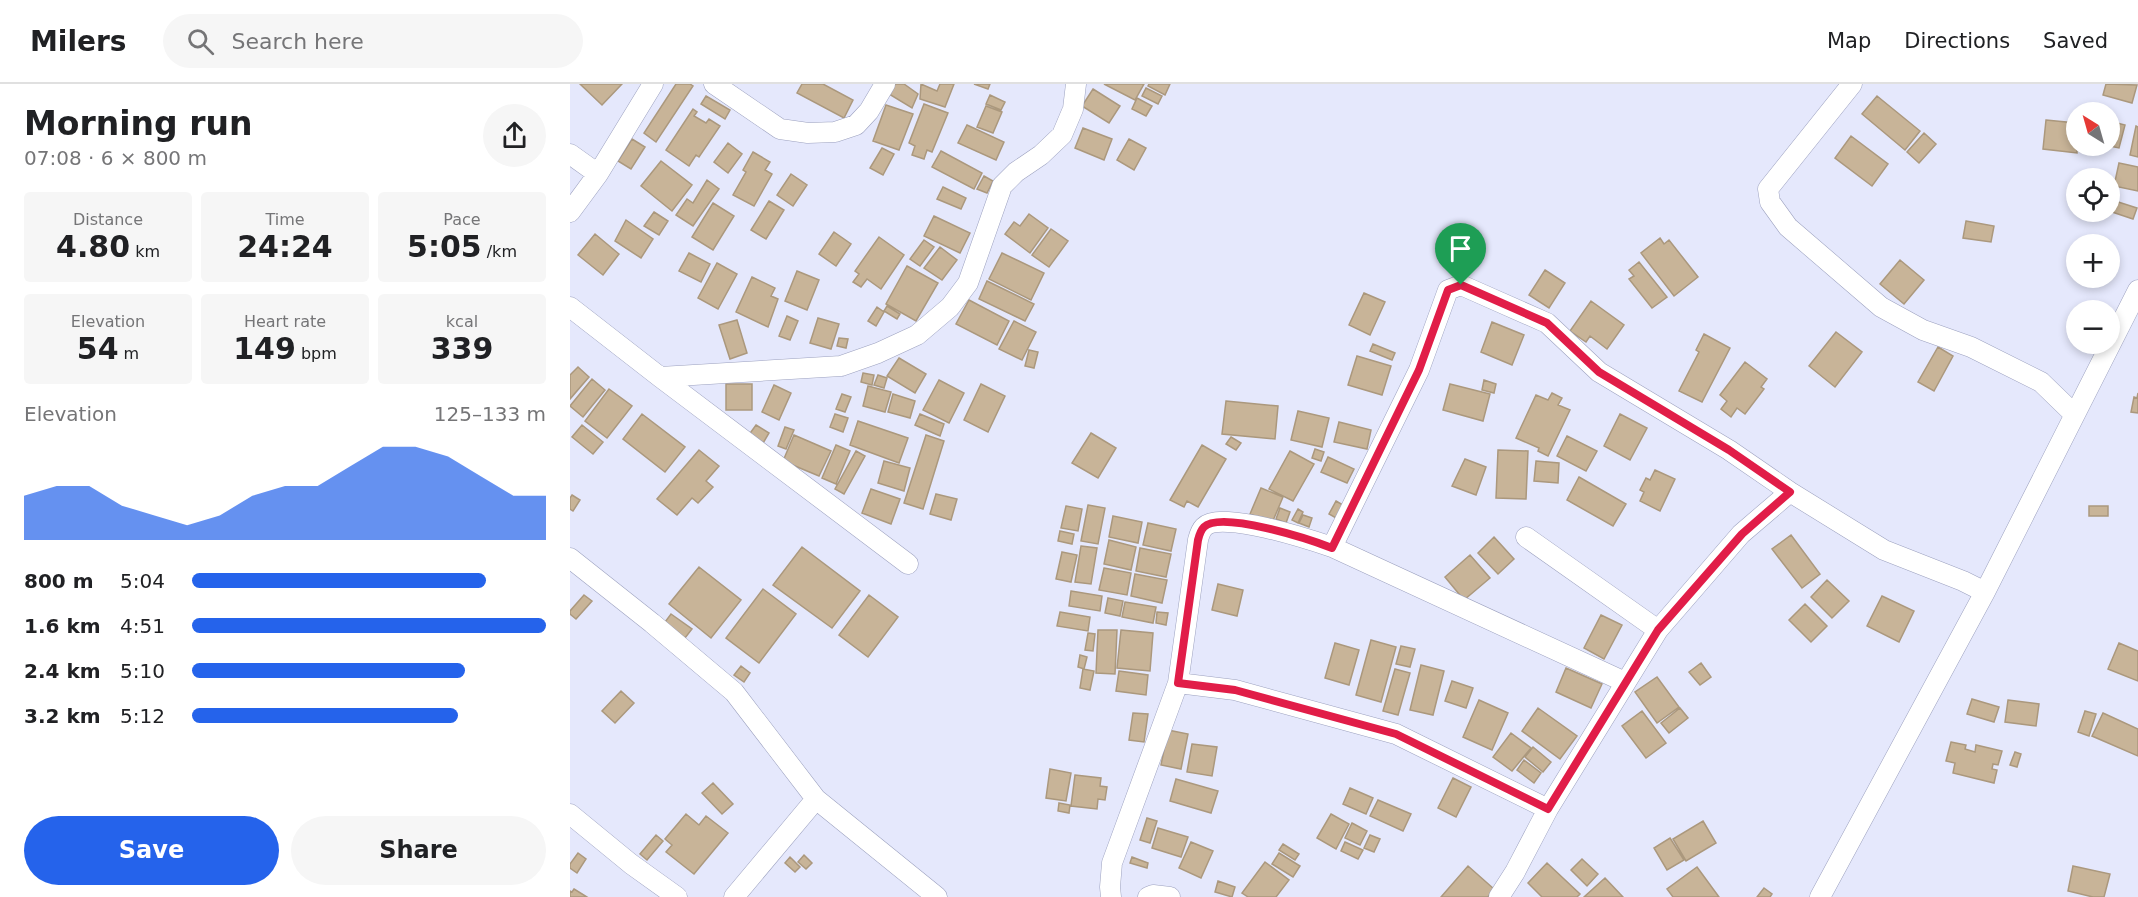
<!DOCTYPE html>
<html lang="en">
<head>
<meta charset="utf-8">
<style>
	:root { --surface:#fff; --page:#f6f6f6; --text:#202124; --muted:#757577; --line:#e0e0e0; --accent:#2563eb }
	body { margin:0; font-family:"DejaVu Sans",sans-serif; background:var(--page); color:var(--text); height:100vh; display:flex; flex-direction:column; font-size:22px; white-space:nowrap }
	* { box-sizing:border-box; margin:0 }
	p { font-size:20px; color:var(--muted) }
	.icon { flex:none; width:33px; height:33px; fill:none; stroke:currentColor; stroke-width:2; stroke-linecap:round; stroke-linejoin:round }
	.map { position:relative; flex:1; overflow:hidden }
	.sheet { display:flex; flex-direction:column; background:var(--surface); width:570px }
	.sheet>* { flex:none }
	.needle { width:39px; rotate:323deg }
	.controls { position:absolute; left:1496px; top:18px; display:grid; gap:12px }
	.controls a { display:grid; place-items:center; width:54px; height:54px; border-radius:50%; background:var(--surface); box-shadow:0 3px 9px #0003; font-size:30px }
	.pin { position:absolute; display:grid; place-items:center; width:51px; height:51px; color:#fff; margin:-62px -26px; border-radius:50% 50% 50% 0; rotate:-45deg; box-shadow:0 0 6px #0007 }
	.pin .icon { rotate:45deg }
	.round { display:grid; place-items:center; flex:none; width:63px; height:63px; border-radius:32px; background:var(--page) }
	.overview { display:flex; align-items:center; justify-content:space-between; height:102px; padding:0 24px }
	h1 { font-size:33px; font-weight:700; line-height:45px }
	.figures { display:grid; grid-template-columns:repeat(3,1fr); gap:9px; height:102px; padding:6px 24px }
	.figures div { display:grid; align-content:center; border-radius:6px; background:var(--page); text-align:center }
	.figures b { font-size:30px; font-weight:700 }
	.figures small { font-size:16px; font-weight:400 }
	.figures p { font-size:16px }
	.chart { height:168px; padding:12px 24px }
	.chart p { display:flex; justify-content:space-between }
	.chart svg { width:100%; height:108px; margin-top:6px; fill:var(--accent); opacity:.7 }
	.primary-button { display:flex; gap:12px; margin-top:auto; padding:12px 24px }
	.primary-button a { flex:1; height:69px; border-radius:36px; background:var(--accent); color:#fff; font-size:24px; font-weight:700; line-height:69px; text-align:center }
	.primary-button a+a { background:var(--page); color:var(--text) }
	ul { padding:0 24px; list-style:none; font-size:20px }
	li { display:grid; grid-template-columns:96px 72px 1fr; align-items:center; height:45px }
	li i { height:15px; border-radius:8px; background:var(--accent) }
	header { display:flex; align-items:center; gap:36px; box-sizing:border-box; height:84px; padding:0 30px; background:var(--surface); border-bottom:2px solid var(--line) }
	header strong { font-size:28px }
	nav { display:flex; gap:33px; margin-inline-start:auto; font-size:21px }
	.search { width:420px; height:54px; background:var(--page); display:flex; align-items:center; gap:15px; box-sizing:border-box; padding:0 21px; border-radius:33px; color:var(--muted); font-size:22px }
	main { display:flex; flex:1; min-height:0 }
	.map>svg:first-child { display:block }
	.building { fill:#c8b498; stroke:#ab987d; stroke-width:1.5 }
	.lines { fill:none; stroke-linecap:round; stroke-linejoin:round }
	.minor-casing { stroke:#9ca1bf; stroke-width:21 }
	.minor { stroke:#fff; stroke-width:20 }
	.route-casing { stroke:#fff; stroke-width:12 }
	.route { stroke:#e11d48; stroke-width:8 }
</style>
</head>
<body>
<header>
<strong>Milers</strong>
<div class="search"><svg class="icon" aria-label="search" viewBox="0 0 24 24"><circle cx="10" cy="10" r="6"/><path d="M15 15l6 6"/></svg>Search here</div>
<nav><a>Map</a><a>Directions</a><a>Saved</a></nav>
</header>
<main>
<section class="sheet">
<div class="overview"><div><h1>Morning run</h1><p>07:08 · 6 × 800 m</p></div><a class="round"><svg class="icon" aria-label="share" viewBox="0 0 24 24"><path d="M12 15V3M7 8l5-5 5 5M5 13v7h14v-7"/></svg></a></div>
<div class="figures">
<div><p>Distance</p><b>4.80<small> km</small></b></div>
<div><p>Time</p><b>24:24</b></div>
<div><p>Pace</p><b>5:05<small> /km</small></b></div>
</div>
<div class="figures">
<div><p>Elevation</p><b>54<small> m</small></b></div>
<div><p>Heart rate</p><b>149<small> bpm</small></b></div>
<div><p>kcal</p><b>339</b></div>
</div>
<div class="chart"><p><span>Elevation</span>125–133 m</p>
<svg viewBox="0 0 160 44" preserveAspectRatio="none"><path d="M0 44V26L10 22L20 22L30 30L40 34L50 38L60 34L70 26L80 22L90 22L100 14L110 6L120 6L130 10L140 18L150 26L160 26V44z"/></svg>
</div>
<ul>
<li><b>800 m</b>5:04<i style="width:83%"></i></li>
<li><b>1.6 km</b>4:51<i style="width:100%"></i></li>
<li><b>2.4 km</b>5:10<i style="width:77%"></i></li>
<li><b>3.2 km</b>5:12<i style="width:75%"></i></li>
</ul>
<div class="primary-button"><a>Save</a><a>Share</a></div>
</section>
<div class="map">
<svg width="1568" height="813" viewBox="0 0 1568 813">
	<rect width="100%" height="100%" fill="#e5e8fc"/>
	<path class="building" d="M10,0H52L32,21Z
		M106,0H120L123,2L86,58L74,49Z
		M232,0H253L283,16L274,34L227,9Z
		M325,0H334L348,10L342,24L319,10Z
		M351,0L367,7L370,0H384L375,23L350,15Z
		M404,0H420L418,5Z
		M534,0H574L565,16Z
		M579,0H600L595,11L578,2Z
		M1536,0L1567,1L1562,19L1533,11Z
		M576,4L592,12L588,20L572,12Z
		M523,5L550,22L539,39L512,22Z
		M420,11L435,18L431,26L416,20Z
		M136,12L160,26L155,35L131,20Z
		M1307,12L1350,47L1335,66L1292,30Z
		M567,14L582,22L576,32L562,25Z
		M354,20L378,29L362,68L357,66L354,75L342,71L345,62L339,59Z
		M316,21L343,30L329,66L303,57Z
		M416,22L432,28L423,49L407,43Z
		M123,25L127,28L124,32L136,39L139,35L150,42L129,73L126,71L119,82L96,66Z
		M1476,36L1506,39L1507,69L1473,65Z
		M1539,37L1555,41L1549,64L1539,62Z
		M397,41L434,58L426,76L388,59Z
		M1566,42L1568,43V73L1560,71Z
		M513,44L542,55L534,76L505,64Z
		M1354,49L1366,60L1349,79L1337,68Z
		M1281,52L1318,80L1302,102L1265,74Z
		M62,55L75,63L61,85L48,77Z
		M559,55L576,64L564,86L547,76Z
		M158,59L172,70L158,89L144,78Z
		M312,64L324,70L313,91L300,84Z
		M371,67L412,89L404,105L362,83Z
		M183,68L200,78L195,86L202,90L184,122L163,111L176,88L173,86Z
		M91,77L122,101L102,127L71,102Z
		M1549,79L1568,83V107L1544,102Z
		M221,90L237,101L223,122L207,111Z
		M414,92L423,97L417,109L407,105Z
		M137,96L149,105L123,142L106,131L117,115L123,119Z
		M373,103L396,114L391,125L367,115Z
		M1542,116L1567,124L1563,135L1539,127Z
		M199,117L214,126L196,155L181,146Z
		M143,119L164,132L143,166L122,153Z
		M84,128L98,137L89,151L74,142Z
		M459,130L478,144L460,169L435,150L444,138L450,142Z
		M364,132L400,149L390,169L354,152Z
		M56,136L83,155L71,174L45,157Z
		M1396,137L1424,142L1421,158L1393,154Z
		M481,145L498,157L479,183L462,171Z
		M264,148L281,160L266,182L249,170Z
		M25,150L49,170L33,191L8,171Z
		M309,153L334,171L311,205L297,195L291,203L283,198L289,190L285,187Z
		M1090,154L1094,160L1099,156L1128,193L1104,212L1071,169Z
		M354,156L364,163L350,182L340,175Z
		M370,163L387,176L372,196L354,184Z
		M119,169L140,180L131,198L109,187Z
		M432,169L474,189L461,216L419,195Z
		M1330,176L1354,196L1334,220L1310,200Z
		M1069,178L1097,213L1082,224L1059,195L1064,192L1059,186Z
		M147,179L167,190L148,225L128,214Z
		M337,182L368,199L346,237L316,220Z
		M975,186L995,199L979,224L959,211Z
		M227,187L249,196L237,226L215,217Z
		M182,193L205,204L201,212L208,215L198,243L166,228Z
		M417,197L464,220L455,237L409,215Z
		M794,209L815,218L800,251L779,241Z
		M399,216L439,237L427,261L386,240Z
		M1021,217L1054,241L1037,265L1020,252L1016,258L1000,247Z
		M317,222L330,230L327,235L314,227Z
		M307,223L314,228L306,242L298,237Z
		M217,232L228,237L220,256L209,252Z
		M248,234L269,240L261,265L240,259Z
		M167,236L177,269L160,275L149,241Z
		M444,237L466,248L452,276L429,265Z
		M922,238L954,251L942,281L911,268Z
		M1266,248L1292,268L1265,303L1239,282Z
		M1134,250L1160,264L1132,318L1109,307L1129,268L1126,266Z
		M269,254L278,255L276,264L267,262Z
		M803,260L825,269L822,276L800,267Z
		M1368,263L1383,272L1364,307L1348,298Z
		M459,266L468,268L464,284L455,282Z
		M787,272L821,282L812,311L778,301Z
		M329,274L356,290L345,309L317,292Z
		M1175,278L1197,295L1191,303L1194,305L1175,330L1167,324L1161,333L1151,325L1157,317L1150,311Z
		M8,283L19,293L0,315V291Z
		M293,289L304,291L302,301L291,298Z
		M308,291L317,294L314,304L304,301Z
		M22,295L35,306L13,333L0,322Z
		M369,296L394,309L379,339L353,326Z
		M914,296L926,300L924,309L912,306Z
		M156,300H182V326H156Z
		M411,300L435,312L418,348L394,336Z
		M880,300L920,310L913,337L873,326Z
		M204,301L221,309L209,336L192,328Z
		M298,302L321,308L315,328L293,322Z
		M39,305L62,322L37,354L15,337Z
		M982,309L992,314L988,321L1000,326L978,372L968,367L969,364L946,354L966,311L978,316Z
		M1568,309V329L1561,328L1564,313L1567,314Z
		M272,310L281,313L275,328L266,325Z
		M323,310L345,317L340,334L318,328Z
		M656,317L708,322L705,355L652,350Z
		M728,327L759,334L752,363L721,356Z
		M72,330L115,363L95,388L53,355Z
		M265,330L278,334L273,348L260,343Z
		M350,330L374,340L370,352L345,341Z
		M1050,330L1077,344L1060,376L1034,362Z
		M288,337L338,354L329,379L280,361Z
		M769,338L801,346L797,365L764,358Z
		M12,341L33,358L23,370L2,353Z
		M186,341L199,349L192,361L178,352Z
		M215,343L224,346L216,365L208,362Z
		M521,349L546,364L528,394L502,379Z
		M224,351L261,367L249,392L213,377Z
		M356,351L374,357L353,425L334,419Z
		M997,352L1027,367L1016,387L987,372Z
		M661,353L671,359L666,366L656,360Z
		M266,361L280,367L266,400L252,394Z
		M632,361L656,375L628,423L617,417L614,423L600,416Z
		M745,365L754,368L751,377L742,374Z
		M129,366L149,382L136,397L143,403L128,419L122,414L107,431L87,415Z
		M928,366L958,367L956,415L926,414Z
		M286,367L295,372L274,410L265,405Z
		M720,367L744,380L723,417L699,405Z
		M758,373L784,385L777,399L751,388Z
		M895,375L916,383L906,411L882,402Z
		M314,377L340,384L334,407L308,399Z
		M966,377L989,379L988,399L964,397Z
		M1085,386L1105,395L1090,427L1070,417L1074,408L1070,406L1076,394L1080,396Z
		M1009,393L1056,420L1043,442L997,416Z
		M691,404L713,413L702,439L680,430Z
		M301,405L330,415L321,440L292,429Z
		M366,410L387,415L381,436L360,430Z
		M2,411L10,416L3,427L0,425V414Z
		M766,417L773,421L766,434L759,430Z
		M518,421L535,424L528,460L511,457Z
		M496,422L512,425L508,447L491,444Z
		M1519,422H1538V432H1519Z
		M710,424L720,428L716,439L706,435Z
		M728,425L733,428L728,439L722,436Z
		M733,431L742,434L739,443L729,439Z
		M543,432L572,438L568,459L539,453Z
		M578,439L606,445L601,467L573,461Z
		M490,447L504,450L502,460L488,457Z
		M1221,451L1250,490L1232,504L1202,465Z
		M924,453L944,475L928,490L908,469Z
		M539,456L566,463L561,486L534,480Z
		M511,462L527,464L521,500L505,498Z
		M232,463L290,507L262,544L203,501Z
		M570,464L601,470L596,493L566,487Z
		M492,468L507,471L501,498L486,495Z
		M900,471L920,494L894,516L875,493Z
		M129,483L171,516L141,554L99,520Z
		M534,484L561,489L557,511L529,506Z
		M565,490L597,496L592,519L561,512Z
		M1257,496L1279,517L1262,534L1241,513Z
		M648,500L673,506L667,532L642,526Z
		M193,505L226,530L189,579L156,554Z
		M501,507L532,512L530,527L499,522Z
		M14,511L22,517L6,535L0,530V527Z
		M299,511L328,533L298,573L269,551Z
		M1312,512L1344,527L1329,558L1297,542Z
		M538,514L553,517L550,532L535,529Z
		M555,518L586,523L583,539L552,533Z
		M1235,520L1257,542L1241,558L1219,536Z
		M490,528L520,533L518,547L487,542Z
		M587,528L598,529L596,541L586,539Z
		M101,530L122,545L115,554L95,538Z
		M1031,531L1052,541L1034,575L1014,564Z
		M528,546H547L545,590L526,589Z
		M551,546L583,549L580,587L547,584Z
		M518,549L525,550L523,567L515,566Z
		M801,556L826,563L811,618L786,611Z
		M765,559L789,566L779,601L755,594Z
		M1549,559L1568,567V597L1538,585Z
		M831,562L845,565L840,583L826,580Z
		M510,571L517,573L514,585L508,583Z
		M1131,579L1141,593L1130,601L1119,588Z
		M851,581L874,587L863,631L840,626Z
		M171,582L180,589L174,598L164,591Z
		M996,584L1032,600L1021,624L986,608Z
		M513,585L524,587L520,606L510,604Z
		M825,585L840,589L828,631L813,627Z
		M549,587L578,591L576,611L546,607Z
		M1087,593L1109,623L1087,639L1065,608Z
		M882,597L903,604L896,624L875,617Z
		M51,607L64,619L45,639L32,627Z
		M1402,615L1429,623L1424,638L1397,630Z
		M909,616L938,629L922,666L893,653Z
		M1438,616L1469,620L1466,642L1435,638Z
		M968,624L1007,652L990,675L952,647Z
		M1110,624L1118,634L1099,649L1091,639Z
		M1072,627L1096,659L1076,674L1052,642Z
		M1515,627L1526,630L1519,652L1508,648Z
		M563,629L578,630L574,658L559,656Z
		M1533,629L1568,645V672L1522,652Z
		M598,646L618,650L611,685L591,681Z
		M941,649L961,664L942,687L923,673Z
		M1381,658L1396,661L1395,665L1405,668L1406,661L1432,667L1428,681L1423,680L1422,685L1427,686L1424,699L1383,689L1385,679L1376,677Z
		M622,660L647,663L642,692L617,688Z
		M963,663L981,678L973,688L955,673Z
		M1445,668L1451,670L1447,683L1440,681Z
		M954,676L971,689L964,699L947,686Z
		M480,685L501,689L496,717L476,714Z
		M505,691L531,694L530,702L537,703L535,716L528,715L527,725L501,722Z
		M883,694L901,703L886,733L868,724Z
		M606,695L648,707L641,729L600,717Z
		M143,699L163,720L152,730L132,709Z
		M780,704L803,714L796,730L773,720Z
		M808,716L841,730L833,747L800,732Z
		M489,719L500,721L499,729L488,727Z
		M116,730L129,741L136,732L158,749L124,790L96,768L102,761L95,755Z
		M761,730L779,740L766,765L747,754Z
		M577,734L587,737L580,759L570,756Z
		M1133,737L1146,759L1116,777L1103,755Z
		M782,739L797,747L790,761L775,754Z
		M588,744L618,753L611,773L582,764Z
		M86,751L93,757L77,776L70,770Z
		M800,751L810,755L804,768L794,764Z
		M1100,754L1114,776L1097,786L1084,764Z
		M621,758L643,767L631,794L609,784Z
		M775,758L793,766L788,775L771,767Z
		M713,760L729,770L725,776L709,766Z
		M8,769L16,775L7,789L0,784V780Z
		M709,769L730,782L723,793L702,780Z
		M234,771L242,779L236,785L228,778Z
		M220,773L230,783L225,788L215,779Z
		M562,773L578,779L577,784L560,779Z
		M1012,775L1028,790L1017,802L1001,786Z
		M695,778L719,796L706,813H678L672,809Z
		M977,779L1010,810L1007,813H972L958,799Z
		M898,782L924,805L918,813H871Z
		M1503,782L1540,790L1534,813H1523L1498,807Z
		M1127,783L1149,813H1103L1097,805Z
		M1035,794L1053,813H1014Z
		M648,797L665,803L662,813L645,808Z
		M1194,804L1202,810L1200,813H1187Z
		M4,805L17,813H0V807L2,808Z"/>
	<g class="lines">
		<g class="minor-casing">
			<path id="minor" d="M144,0L210,45L238,49L265,48L286,41L299,27L315,0
				M1282,0L1198,105L1200,118L1218,143L1311,223L1353,246L1401,263L1471,298L1504,330
				M0,70L28,90
				M0,128L28,90L83,0
				M0,223L90,293L338,480
				M90,293L271,282L308,269L347,251L380,223L398,199L432,102L446,88L471,71L492,51L503,25L506,0
				M956,453L1088,546
				M762,463L1055,598
				M0,474L82,539L164,608L246,715L367,813
				M608,599L665,606L826,650L978,725L1088,546L1171,450L1220,408
				M0,730L61,780L107,813
				M164,813L246,715
				M541,813L540,803L542,779L608,599L628,456C629,452 631,446 634,443C651,426 741,456 762,463L849,286L878,206L891,201L977,239L1029,288L1159,366L1220,408L1314,466L1393,497L1415,508
				M578,813L583,811L600,813
				M929,813L945,788L978,725
				M1250,813L1415,508L1568,206"/>
		</g>
		<use href="#minor" class="minor"/>
	</g>
	<g class="lines">
		<g class="route-casing">
			<path id="route" d="M891,201L977,239L1029,288L1159,366L1220,408L1172,450L1088,546L978,725L826,650L665,606L608,599L628,456C629,452 631,446 634,443C651,426 741,456 762,464L849,286L878,206Z"/>
		</g>
		<use href="#route" class="route"/>
	</g>
</svg>
<div class="controls">
<a><svg class="needle" viewBox="-14 -14 28 28"><path d="M0-13l5 13h-10z" fill="#e53935"/><path d="M0 13l5-13h-10z" fill="#757577"/></svg></a>
<a><svg class="icon" aria-label="locate" viewBox="0 0 24 24"><circle cx="12" cy="12" r="6"/><path d="M12 2v4M12 18v4M2 12h4M18 12h4"/></svg></a>
<a>+</a>
<a>−</a>
</div>
<div class="pin" style="left:891px;top:201px;background:#1e9e55"><svg class="icon" aria-label="arrive" viewBox="0 0 24 24"><path d="M6 21V4h12l-3 4 3 4H6"/></svg></div>
</div>
</main>
</body>
</html>
